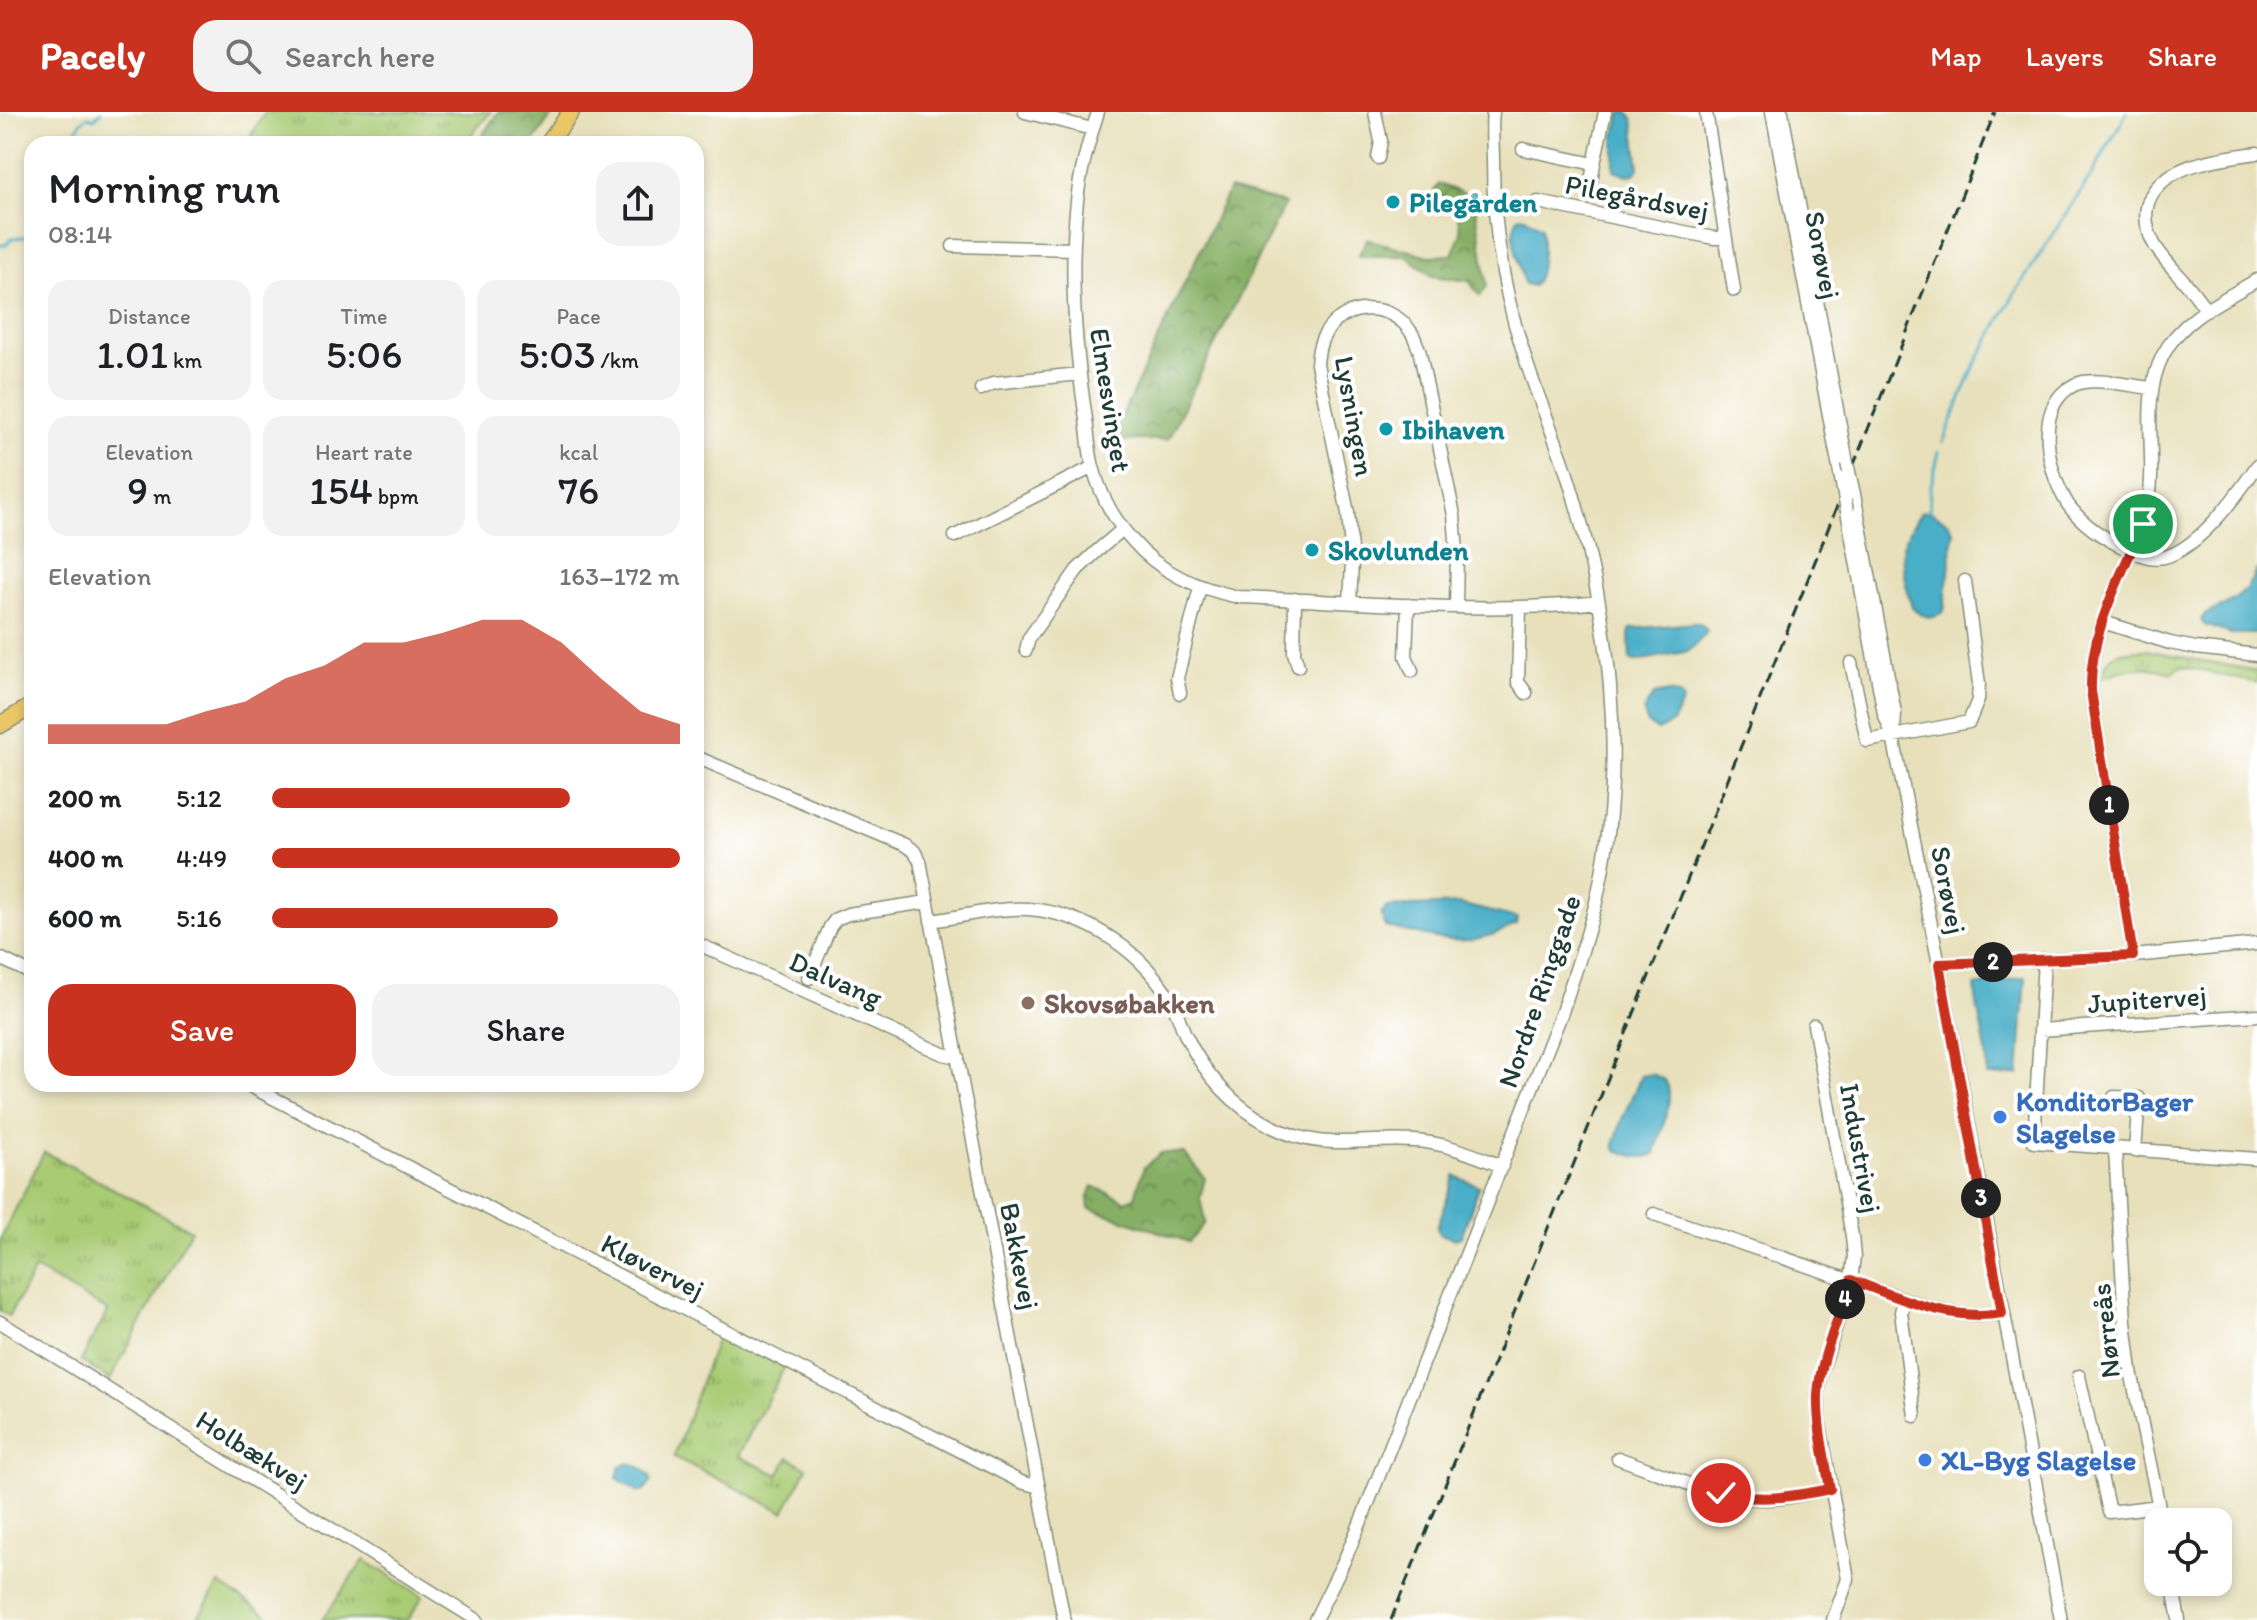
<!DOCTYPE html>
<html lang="en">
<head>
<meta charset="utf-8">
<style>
	:root { --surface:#fff; --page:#f2f2f2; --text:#202124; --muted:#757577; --accent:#c8321e }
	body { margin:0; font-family:Itim,sans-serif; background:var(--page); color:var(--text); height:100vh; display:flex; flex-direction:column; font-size:30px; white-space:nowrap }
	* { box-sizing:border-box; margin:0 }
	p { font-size:26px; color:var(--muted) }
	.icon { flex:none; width:44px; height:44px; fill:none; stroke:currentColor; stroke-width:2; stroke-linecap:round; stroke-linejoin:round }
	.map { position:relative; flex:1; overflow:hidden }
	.drawer { position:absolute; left:24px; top:24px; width:680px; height:956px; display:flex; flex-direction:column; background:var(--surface); border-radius:24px; box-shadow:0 4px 12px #0003 }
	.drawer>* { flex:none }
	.buttons { position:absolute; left:2144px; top:1396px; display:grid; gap:16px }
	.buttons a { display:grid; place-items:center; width:88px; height:88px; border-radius:16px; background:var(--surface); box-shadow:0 4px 12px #0003; font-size:40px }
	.pin { position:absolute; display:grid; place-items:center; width:68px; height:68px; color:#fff; margin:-34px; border:4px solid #fff; border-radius:50%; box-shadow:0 2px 8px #0007 }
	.km { position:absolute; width:40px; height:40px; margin:-20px; border-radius:50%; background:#222; color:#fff; font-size:22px; line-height:40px; text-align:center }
	.round { display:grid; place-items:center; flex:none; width:84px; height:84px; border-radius:24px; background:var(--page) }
	.headline { display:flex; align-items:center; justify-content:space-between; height:136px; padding:0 24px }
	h1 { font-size:44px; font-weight:600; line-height:60px }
	.figures { display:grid; grid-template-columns:repeat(3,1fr); gap:12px; height:136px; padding:8px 24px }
	.figures div { display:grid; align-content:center; border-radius:20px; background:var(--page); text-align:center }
	.figures b { font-size:40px; font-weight:600 }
	.figures small { font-size:22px; font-weight:400 }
	.figures p { font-size:22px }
	.chart { height:224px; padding:16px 24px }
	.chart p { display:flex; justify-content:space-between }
	.chart svg { width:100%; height:144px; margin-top:8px; fill:var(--accent); opacity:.7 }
	.action { display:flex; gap:16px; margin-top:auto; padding:16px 24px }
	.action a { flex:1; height:92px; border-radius:24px; background:var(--accent); color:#fff; font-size:32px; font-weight:600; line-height:92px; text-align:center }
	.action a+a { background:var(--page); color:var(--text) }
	ul { padding:0 24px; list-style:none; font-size:26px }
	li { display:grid; grid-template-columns:128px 96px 1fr; align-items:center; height:60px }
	li i { height:20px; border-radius:10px; background:var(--accent) }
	header { display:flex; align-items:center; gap:48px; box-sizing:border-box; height:112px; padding:0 40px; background:var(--accent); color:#fff }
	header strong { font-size:38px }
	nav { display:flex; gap:44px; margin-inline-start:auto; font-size:28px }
	.search { width:560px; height:72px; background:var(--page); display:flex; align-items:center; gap:20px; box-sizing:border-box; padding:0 28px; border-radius:24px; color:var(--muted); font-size:30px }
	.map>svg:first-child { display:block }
	.grass { fill:url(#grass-tufts); stroke:#648454; stroke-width:2 }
	.forest { fill:url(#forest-crowns); stroke:#52764c; stroke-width:2 }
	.water { fill:#48aec7; stroke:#34767e; stroke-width:2 }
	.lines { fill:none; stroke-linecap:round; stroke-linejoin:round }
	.stream { stroke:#48aec7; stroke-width:3 }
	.minor-casing { stroke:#848e78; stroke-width:15 }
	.major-casing { stroke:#848e78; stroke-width:19 }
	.minor { stroke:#fff; stroke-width:12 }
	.major { stroke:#ebc669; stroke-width:16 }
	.rail { stroke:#1f3d34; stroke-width:3; stroke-dasharray:12 6; stroke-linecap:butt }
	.minor-bridge-casing { stroke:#848e78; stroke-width:15; stroke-linecap:butt }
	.minor-bridge { stroke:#fff; stroke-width:12 }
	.route-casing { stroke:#fff; stroke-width:16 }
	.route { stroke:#c8321e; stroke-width:10 }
	.culture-dot { fill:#0f9aa8; stroke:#fff; stroke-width:3 }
	.education-dot { fill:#8d6e63; stroke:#fff; stroke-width:3 }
	.shop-dot { fill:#3f7fe0; stroke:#fff; stroke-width:3 }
	.labels { text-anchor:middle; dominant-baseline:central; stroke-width:8; stroke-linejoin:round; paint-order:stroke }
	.street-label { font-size:28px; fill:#1f3d34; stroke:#fff }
	.culture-label { font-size:28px; font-weight:bold; fill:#0d838f; stroke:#fff; text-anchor:start }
	.education-label { font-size:28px; font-weight:bold; fill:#785e54; stroke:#fff; text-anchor:start }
	.shop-label { font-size:28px; font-weight:bold; fill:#366cbe; stroke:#fff; text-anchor:start }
</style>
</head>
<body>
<header>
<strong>Pacely</strong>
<div class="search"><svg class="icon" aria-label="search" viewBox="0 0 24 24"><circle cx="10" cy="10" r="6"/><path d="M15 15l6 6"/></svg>Search here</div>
<nav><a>Map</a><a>Layers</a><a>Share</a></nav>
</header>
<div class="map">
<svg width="2257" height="1508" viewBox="0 0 2257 1508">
	<defs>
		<pattern id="grass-tufts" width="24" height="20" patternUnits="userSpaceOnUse" patternTransform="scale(2)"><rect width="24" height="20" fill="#a9cb73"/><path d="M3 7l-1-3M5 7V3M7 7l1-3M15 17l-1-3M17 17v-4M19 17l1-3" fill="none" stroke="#89a65f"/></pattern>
		<pattern id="forest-crowns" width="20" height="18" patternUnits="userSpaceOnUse" patternTransform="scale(2)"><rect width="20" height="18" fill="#86af65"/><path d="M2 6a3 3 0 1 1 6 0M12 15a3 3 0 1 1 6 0" fill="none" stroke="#6d9054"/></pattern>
	</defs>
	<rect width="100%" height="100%" fill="#fff"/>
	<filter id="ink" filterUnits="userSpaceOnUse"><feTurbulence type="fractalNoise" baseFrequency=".0125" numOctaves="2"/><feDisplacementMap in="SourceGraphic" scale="16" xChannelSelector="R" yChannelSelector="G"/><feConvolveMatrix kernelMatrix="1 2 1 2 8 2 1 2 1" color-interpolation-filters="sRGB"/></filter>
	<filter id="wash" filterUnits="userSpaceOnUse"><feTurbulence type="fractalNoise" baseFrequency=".006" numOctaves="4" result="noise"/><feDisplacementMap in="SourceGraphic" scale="32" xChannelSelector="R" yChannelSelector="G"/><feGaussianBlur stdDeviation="1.8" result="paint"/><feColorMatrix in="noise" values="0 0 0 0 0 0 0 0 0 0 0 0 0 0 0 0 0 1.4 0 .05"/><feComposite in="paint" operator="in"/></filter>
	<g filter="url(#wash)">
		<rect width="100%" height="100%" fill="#e8e0bb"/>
		<path class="grass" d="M265,0H491L470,24L466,32H246Z
			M2146,538L2257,559V571L2180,554L2172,561C2142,552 2132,555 2103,565C2107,536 2121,540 2146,538Z
			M44,1040L191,1118L110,1268L81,1249L108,1199L35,1157L9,1204L0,1199V1128Z
			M718,1223L785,1254L738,1344L778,1363L789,1345L807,1356L784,1400L674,1345Z
			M364,1448L423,1484L408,1508H322Z
			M219,1472L275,1508H196Z"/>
		<path class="forest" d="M498,0H554L532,32H476Z
			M1439,72L1474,85L1487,174L1480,184L1469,169L1432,164L1406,144H1358L1367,127L1429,144L1452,143L1461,122L1456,93L1434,79Z
			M1229,77L1285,92L1168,327L1121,329L1118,312Z
			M1161,1041H1184L1205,1066L1200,1086L1205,1111L1189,1130L1089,1096L1088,1086L1093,1074L1126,1089L1135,1085L1144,1055Z"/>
		<path class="water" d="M1625,0H1628L1633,6L1639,56L1635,62L1626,63L1614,58V25L1621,2Z
			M1519,104L1525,105L1541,115C1543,129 1543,163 1533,174L1524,172C1520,152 1506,122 1519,104Z
			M1929,399L1949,411L1954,420L1944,498C1933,512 1923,503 1912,496C1907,479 1899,446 1905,429C1908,419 1915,410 1921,400Z
			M2257,457V522H2231L2204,513L2201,508L2204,503C2233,488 2243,488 2257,457Z
			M1695,511L1702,513L1707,519L1704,524L1689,539L1637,549L1630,548L1629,522L1631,517Z
			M1669,580L1681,584L1683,589L1672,611L1658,619L1648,612L1643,599L1654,583Z
			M1459,792L1517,806L1516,812C1467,840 1437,826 1386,815L1381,803L1387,795Z
			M2026,865L2019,963L1987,964C1989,934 1976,904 1975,874Z
			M1652,962C1653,963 1663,967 1664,968C1678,980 1659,1025 1655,1041C1644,1050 1628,1042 1616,1038L1614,1033L1622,1007L1641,964Z
			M1455,1064L1479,1074L1461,1125L1455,1127L1440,1122L1437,1116Z
			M629,1351L640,1355L650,1364L651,1370L644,1380H639L617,1366L620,1354Z"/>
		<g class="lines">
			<path class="stream" d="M71,32C77,22 77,10 88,5L94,7L101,0
				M0,133H6L12,126L32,125
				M1943,330L1974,255L2015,181L2092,62L2127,0
				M1929,399L1930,377L1939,340"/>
		</g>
	</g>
	<g filter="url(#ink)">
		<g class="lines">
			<g class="minor-casing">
				<path id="minor" d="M1025,0L1092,17
					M1098,0C1089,28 1080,59 1077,89C1069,161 1075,236 1086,307C1088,322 1089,339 1093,355C1100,382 1114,408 1133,429C1160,461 1198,476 1238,485C1358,489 1479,503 1599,490
					M1375,0L1381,29L1378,46
					M1706,0L1734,178
					M1772,0L1841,367
					M1782,0L1847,351
					M1523,37L1594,52L1605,0
					M1591,69L1594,52
					M1538,90L1714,126H1726
					M953,134L1074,137
					M2206,199C2194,177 2175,161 2160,141C2150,128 2144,111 2147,95C2156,52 2222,46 2257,41
					M2152,276C2131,274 2092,264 2074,273C2032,294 2048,363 2069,394C2084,414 2105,427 2127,437C2141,443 2153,449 2168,444C2202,432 2237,383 2257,354
					M981,277L994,271L1079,262
					M1854,382L1895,601L1894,621
					M1847,399L1884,602L1893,625L1939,852L2061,1508
					M955,424L1093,355
					M1295,487L1294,541L1298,554
					M1350,490L1352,450L1348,401L1317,252C1318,242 1319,231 1325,222C1344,190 1391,189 1411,220C1415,225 1416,232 1419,237L1454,403L1457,440L1456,495
					M1408,493L1406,544L1412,559
					M1520,495L1518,570L1526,581
					M2103,510L2170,531L2196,536L2257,543
					M1026,538L1029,526L1077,458L1097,439L1123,417
					M1851,551L1867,629L1969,610L1978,588L1979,572L1965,469
					M1180,581L1177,566L1200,475
					M696,645L905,733L914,739L920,749L1064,1508
					M931,809C962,805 996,795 1028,797C1088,801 1146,842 1174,894C1178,903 1181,913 1185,922C1204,962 1233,994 1271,1014C1322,1041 1362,1025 1415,1029C1446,1031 1473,1043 1502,1054
					M696,831L943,942L958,945
					M2133,844L2091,579C2090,542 2102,507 2116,473C2127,447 2142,422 2148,394C2158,344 2139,290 2163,243C2181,207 2223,188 2257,168
					M0,846L32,862
					M2044,847L2034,1030L2257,1047
					M1939,852L2133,844L2257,832
					M809,866L830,815L836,807L848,802L927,790
					M1814,913L1852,1124L1854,1145L1851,1168L1822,1258L1818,1282L1819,1308L1848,1467L1833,1508
					M2040,918L2257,903
					M246,972L1021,1370L1039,1375
					M2114,985L2139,986L2135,1039
					M2115,1038L2125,1210L2131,1259L2162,1410
					M1654,1102L1931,1196C1955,1202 1977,1206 2002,1201
					M1904,1187L1901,1200L1915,1304
					M0,1210L477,1508
					M2079,1264L2109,1400L2159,1394
					M1618,1346C1661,1361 1717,1387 1762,1387C1785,1388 1808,1381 1830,1377
					M2172,1470L2179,1508
					M1315,1508L1344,1449L1361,1409L1562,900C1574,863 1587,827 1596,790C1629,648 1610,497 1566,359C1553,319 1535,280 1523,239C1503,178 1493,113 1493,48C1493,32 1491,16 1493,0"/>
			</g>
			<g class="major-casing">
				<path id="major" d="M548,32L571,0
					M0,613L32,594"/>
			</g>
			<use href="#minor" class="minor"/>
			<use href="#major" class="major"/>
			<path class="rail" d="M1391,1508L1995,0"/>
			<g class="minor-bridge-casing">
				<path id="minor-bridge" d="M1847,351L1854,382
					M1841,367L1847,399"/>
			</g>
			<use href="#minor-bridge" class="minor-bridge"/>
		</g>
	</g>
	<g class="lines" filter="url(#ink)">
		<g class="route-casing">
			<path id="route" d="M1721,1381C1761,1390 1790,1385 1830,1377C1825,1346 1817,1314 1818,1283C1820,1246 1840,1204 1851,1168C1900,1186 1950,1210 2002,1201L1939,852L2133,844L2091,579C2089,519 2121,465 2143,412"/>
		</g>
		<use href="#route" class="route"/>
	</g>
	<g class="culture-dot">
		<circle cx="1393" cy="90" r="8"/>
		<circle cx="1386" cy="317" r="8"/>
		<circle cx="1312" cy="438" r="8"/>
	</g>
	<circle class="education-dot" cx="1028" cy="891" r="8"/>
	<g class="shop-dot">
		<circle cx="2000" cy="1005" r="8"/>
		<circle cx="1925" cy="1348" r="8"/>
	</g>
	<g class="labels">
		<g class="street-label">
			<text transform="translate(1637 85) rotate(11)">Pilegårdsvej</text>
			<text transform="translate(1823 143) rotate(79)">Sorøvej</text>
			<text transform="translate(1111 288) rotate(81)">Elmesvinget</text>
			<text transform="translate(1355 304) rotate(80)">Lysningen</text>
			<text transform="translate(1949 778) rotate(79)">Sorøvej</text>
			<text transform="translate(836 867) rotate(24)">Dalvang</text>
			<text transform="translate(1539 879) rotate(-71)">Nordre Ringgade</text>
			<text transform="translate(2147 887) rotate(-4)">Jupitervej</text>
			<text transform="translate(1861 1036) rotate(80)">Industrivej</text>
			<text transform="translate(1020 1144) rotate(79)">Bakkevej</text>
			<text transform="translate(653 1154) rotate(27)">Kløvervej</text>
			<text transform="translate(2105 1219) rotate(-96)">Nørreås</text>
			<text transform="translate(252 1338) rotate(32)">Holbækvej</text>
		</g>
		<g class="culture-label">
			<text x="1409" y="90">Pilegården</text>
			<text x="1402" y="317">Ibihaven</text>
			<text x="1328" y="438">Skovlunden</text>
		</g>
		<g class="education-label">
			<text x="1044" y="891">Skovsøbakken</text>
		</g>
		<g class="shop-label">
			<text x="2016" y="989">KonditorBager<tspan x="2016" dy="32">Slagelse</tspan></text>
			<text x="1941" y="1348">XL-Byg Slagelse</text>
		</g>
	</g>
</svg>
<div class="buttons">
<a><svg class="icon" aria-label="locate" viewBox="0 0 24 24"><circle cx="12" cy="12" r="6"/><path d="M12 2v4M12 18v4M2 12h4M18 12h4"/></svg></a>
</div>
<div class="pin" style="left:2143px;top:412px;background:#1e9e55"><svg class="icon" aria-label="arrive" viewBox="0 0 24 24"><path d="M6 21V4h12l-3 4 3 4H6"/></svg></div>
<div class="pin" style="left:1721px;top:1381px;background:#d93025"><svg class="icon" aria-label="check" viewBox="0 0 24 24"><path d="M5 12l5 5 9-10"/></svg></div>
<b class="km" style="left:2109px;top:693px">1</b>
<b class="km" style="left:1993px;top:850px">2</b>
<b class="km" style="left:1981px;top:1086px">3</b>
<b class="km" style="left:1845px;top:1187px">4</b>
<section class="drawer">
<div class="headline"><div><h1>Morning run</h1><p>08:14</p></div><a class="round"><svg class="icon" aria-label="share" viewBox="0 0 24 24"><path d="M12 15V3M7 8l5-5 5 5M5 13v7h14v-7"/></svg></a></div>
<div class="figures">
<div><p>Distance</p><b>1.01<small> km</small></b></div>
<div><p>Time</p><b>5:06</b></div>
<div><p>Pace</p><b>5:03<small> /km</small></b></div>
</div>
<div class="figures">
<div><p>Elevation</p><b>9<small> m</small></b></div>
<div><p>Heart rate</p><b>154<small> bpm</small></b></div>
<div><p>kcal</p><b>76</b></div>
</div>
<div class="chart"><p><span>Elevation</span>163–172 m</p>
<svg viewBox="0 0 160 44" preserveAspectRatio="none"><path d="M0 44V38L10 38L20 38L30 38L40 34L50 31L60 24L70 20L80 13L90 13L100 10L110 6L120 6L130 13L140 24L150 34L160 38V44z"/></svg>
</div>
<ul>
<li><b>200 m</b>5:12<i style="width:73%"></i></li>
<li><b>400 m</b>4:49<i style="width:100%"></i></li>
<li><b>600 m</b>5:16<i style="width:70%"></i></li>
</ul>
<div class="action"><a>Save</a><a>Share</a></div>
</section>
</div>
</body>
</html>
